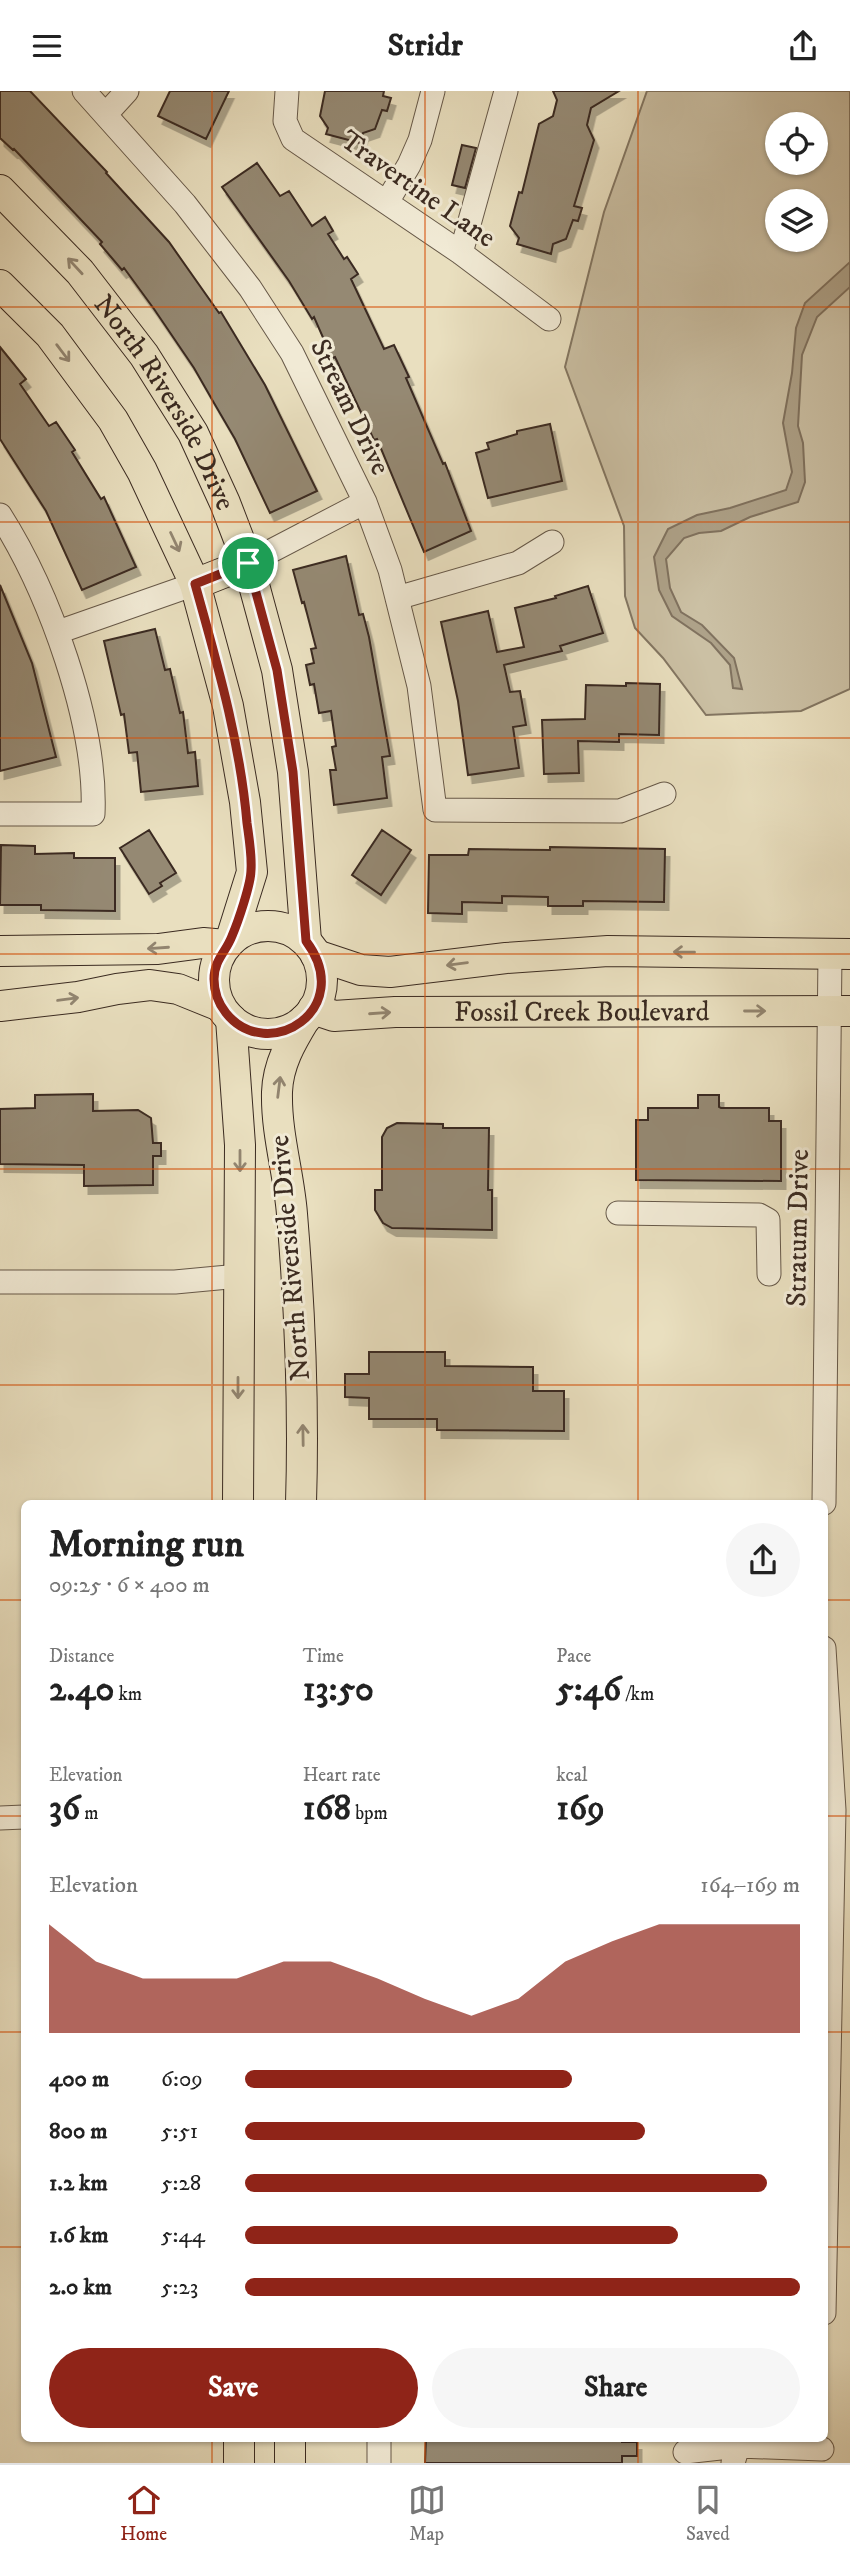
<!DOCTYPE html>
<html lang="en">
<head>
<meta charset="utf-8">
<style>
	:root { --surface:#fff; --page:#f6f6f6; --text:#222; --muted:#767676; --line:#e0e0e0; --accent:#8f2418 }
	body { margin:0; font-family:"IM FELL DW Pica",serif; background:var(--page); color:var(--text); height:100vh; display:flex; flex-direction:column; font-size:26px; white-space:nowrap }
	* { box-sizing:border-box; margin:0 }
	p { font-size:23px; color:var(--muted) }
	.icon { flex:none; width:38px; height:38px; fill:none; stroke:currentColor; stroke-width:2; stroke-linecap:round; stroke-linejoin:round }
	.map { position:relative; flex:1; overflow:hidden }
	.details { position:absolute; left:21px; top:1409px; width:807px; height:942px; display:flex; flex-direction:column; background:var(--surface); border-radius:10px; box-shadow:0 2px 5px #0004 }
	.details>* { flex:none }
	.controls { position:absolute; left:765px; top:21px; display:grid; gap:14px }
	.controls a { display:grid; place-items:center; width:63px; height:63px; border-radius:50%; background:var(--surface); box-shadow:0 2px 5px #0004; font-size:35px }
	.pin { position:absolute; display:grid; place-items:center; width:60px; height:60px; color:#fff; margin:-30px; border:4px solid #fff; border-radius:50%; box-shadow:0 2px 7px #0007 }
	.round { display:grid; place-items:center; flex:none; width:74px; height:74px; border-radius:37px; background:var(--page) }
	.headline { display:flex; align-items:center; justify-content:space-between; height:119px; padding:0 28px }
	h1 { font-size:38px; font-weight:700; line-height:52px }
	.metrics { display:grid; grid-template-columns:repeat(3,1fr); gap:10px; height:119px; padding:7px 28px }
	.metrics div { display:grid; align-content:center }
	.metrics b { font-size:35px; font-weight:700 }
	.metrics small { font-size:19px; font-weight:400 }
	.metrics p { font-size:19px }
	.chart { height:196px; padding:14px 28px }
	.chart p { display:flex; justify-content:space-between }
	.chart svg { width:100%; height:126px; margin-top:7px; fill:var(--accent); opacity:.7 }
	.action { display:flex; gap:14px; margin-top:auto; padding:14px 28px }
	.action a { flex:1; height:80px; border-radius:42px; background:var(--accent); color:#fff; font-size:28px; font-weight:700; line-height:80px; text-align:center }
	.action a+a { background:var(--page); color:var(--text) }
	ul { padding:0 28px; list-style:none; font-size:23px }
	li { display:grid; grid-template-columns:112px 84px 1fr; align-items:center; height:52px }
	li i { height:18px; border-radius:9px; background:var(--accent) }
	header { display:flex; justify-content:space-between; align-items:center; height:91px; padding:0 28px; background:var(--surface); font-size:32px; font-weight:700 }
	.tabs { display:flex; justify-content:space-around; align-items:center; height:98px; border-top:2px solid var(--line); background:var(--surface); font-size:19px; color:var(--muted) }
	.tabs a { display:grid; justify-items:center; gap:4px }
	.tabs .current { color:var(--accent) }
	.map>svg:first-child { display:block }
	.green { fill:#cbc0a4; stroke:#837662; stroke-width:2; fill-rule:evenodd }
	.water { fill:#aea289; stroke:#80725f; stroke-width:2 }
	.building { fill:#958973; stroke:#3b2b21; stroke-width:2; filter:url(#shadow) }
	.lines { fill:none; stroke-linecap:round; stroke-linejoin:round }
	.minor-casing { stroke:#665848; stroke-width:25 }
	.major-casing { stroke:#3b2b21; stroke-width:32 }
	.minor { stroke:#f1ead5; stroke-width:23 }
	.major { stroke:#e9dfbf; stroke-width:30 }
	.oneway { stroke:#928570 }
	.route-casing { stroke:#fff; stroke-width:14 }
	.route { stroke:#8f2418; stroke-width:9 }
	.grid { fill:none; stroke:#d7540e; stroke-width:2; stroke-opacity:0.55 }
	.labels { text-anchor:middle; dominant-baseline:central; stroke-width:6; stroke-linejoin:round; paint-order:stroke }
	.street-label { font-size:28px; fill:#3b2b21; stroke:#f1ead5 }
</style>
</head>
<body>
<header><svg class="icon" aria-label="menu" viewBox="0 0 24 24"><path d="M4 6h16M4 12h16M4 18h16"/></svg>Stridr<svg class="icon" aria-label="share" viewBox="0 0 24 24"><path d="M12 15V3M7 8l5-5 5 5M5 13v7h14v-7"/></svg></header>
<div class="map">
<svg width="850" height="2372" viewBox="0 0 850 2372">
	<defs>
		<filter id="shadow"><feDropShadow dx="4.5" dy="8" stdDeviation="0" flood-color="#0004"/></filter>
	</defs>
	<rect width="100%" height="100%" fill="#e9dfbf"/>
	<filter id="stains"><feTurbulence type="fractalNoise" baseFrequency=".00286" numOctaves="4"/><feColorMatrix values="0 0 0 0 .2 0 0 0 0 .09 0 0 0 0 .02 0 0 0 .5 -.17"/></filter>
	<radialGradient id="worn" r=".72"><stop offset=".6" stop-color="#630" stop-opacity="0"/><stop offset="1" stop-color="#630" stop-opacity=".3"/></radialGradient>
	<path class="green" d="M647,0H850V598L801,620L706,624L663,567L635,537L625,505L624,435L565,276L604,121ZM777,33H816V72H777ZM777,110H816V149H777Z"/>
	<path class="water" d="M850,171V196L817,226L802,264L798,335L803,352L805,391L798,411L750,426L721,440L699,442L684,447L666,468L670,497L681,521L702,534L734,567L742,598L733,597L730,574L711,552L672,525L659,499L654,466L668,438L697,424L730,417L786,399L792,381L783,332L792,282L796,237L805,212Z"/>
	<path class="building" d="M0,0H30L107,81L106,82L169,151L219,222L221,221L265,294L317,400L270,422L235,348L214,312L194,277L154,218L124,177L122,179L100,153L102,151L14,58L13,59L0,47Z
		M170,0H229L206,48L158,25Z
		M325,0H384L383,5L391,7L387,20L382,19L375,38L363,42L360,52L326,43L328,37L320,25Z
		M553,0H619L591,17L587,34L594,49L574,115L582,117L578,130L573,129L566,148L553,153L551,163L517,153L519,147L510,135L519,101L522,102L539,33L553,25L557,9Z
		M462,54L476,57L465,97L452,94Z
		M257,72L280,105L289,100L312,135L325,126L333,140L328,143L344,168L347,166L358,183L351,188L384,258L394,254L409,286L406,287L443,373L445,372L471,440L424,461L377,348L374,349L335,266L332,267L314,226L312,228L289,190L222,96Z
		M0,256L26,288L20,293L49,335L56,331L75,359L72,361L101,408L104,406L136,476L82,499L46,420L0,348Z
		M550,333L562,390L488,407L476,362L489,358L487,352L517,343V340Z
		M346,465L359,524L363,523L369,546L390,665L382,666L387,707L334,714L330,679H336L332,656L336,655L331,620L319,622L314,593L310,594L306,574L314,572L311,558L316,557L304,511L302,512L293,479Z
		M0,494L32,572L56,666L0,680Z
		M588,495L603,542L560,555L562,560L504,574L510,601L520,600L526,634L513,636L519,677L468,684L458,610L441,531L488,520L497,561L524,556L515,517L556,507L555,505Z
		M155,538L165,579L170,578L180,622L183,621L188,662L195,661L198,695L141,701L137,661L129,662L124,623L121,624L104,550Z
		M626,592L660,593L659,644L619,643V651L578,650L579,682L544,683L542,629L585,628L586,594L626,595Z
		M149,739L176,782L160,792L162,795L149,803L120,757Z
		M382,739L411,759L381,804L352,784Z
		M1,754L35,755V763L74,762V767H115V820L41,819V814H0Z
		M550,756L665,758L664,811L583,810V815H548V806L502,805V812L462,811V823L428,822L429,764H468L469,758L550,759Z
		M93,1003V1020L138,1019L151,1027L153,1052H161V1065H153V1094L84,1095V1074L0,1073V1018L35,1017V1004Z
		M698,1004H719V1016L721,1017H769V1030H781V1090L636,1089V1029H648V1017H698Z
		M397,1032L443,1033V1037H489L488,1099H492V1139L392,1137L383,1132L375,1119V1099H382V1046L387,1037Z
		M369,1261H445V1275L533,1276V1300H564V1340L437,1339V1328H369V1307L345,1306V1283H369Z
		M426,2347H622V2351H637V2365H622V2372H425Z"/>
	<g class="lines">
		<g class="minor-casing">
			<path id="minor" d="M84,0L185,113L250,197L292,262L365,411L390,479L419,595L435,719L620,720L664,703
				M287,0L285,30L293,48L461,162L549,228
				M106,23L127,0
				M387,111L409,74L420,49L433,0
				M461,162L506,0
				M0,424C49,501 97,632 93,723H0
				M248,472L365,411
				M397,507L518,472L552,451
				M58,541L195,493
				M618,1122L759,1124L768,1129L769,1183
				M0,1191H175L239,1185
				M824,1412L830,863
				M824,1557L834,1719L824,2222
				M0,1727L24,1726
				M379,2347V2372
				M685,2361L738,2355L740,2347
				M733,2372L738,2355L822,2358"/>
		</g>
		<g class="major-casing">
			<g id="major">
				<path id="s1" d="M0,99L80,181L144,264L193,342L225,412L248,472L277,579L293,681L306,850"/>
				<path d="M0,194L50,244L113,329L142,380L195,493L228,615L245,711L252,781L231,848"/>
				<path d="M195,493L248,472"/>
				<circle cx="268" cy="889" r="54"/>
				<path d="M0,860L158,858L203,852L226,854"/>
				<path d="M316,864L361,879L390,881L506,867L608,860L850,863"/>
				<path d="M0,915L78,906L117,898L150,894L178,898L220,915"/>
				<path id="s2" d="M313,918L334,925L395,921L850,920"/>
				<path d="M231,928L240,1054L238,1412"/>
				<path d="M301,1412C304,1316 300,1219 292,1123C289,1083 276,1043 277,1001C278,973 291,951 305,928"/>
				<path d="M239,2347V2372"/>
				<path d="M290,2372V2347"/>
			</g>
		</g>
		<use href="#minor" class="minor"/>
		<use href="#major" class="major"/>
	</g>
	<defs><path id="oneway-shaft" d="M-6 0H5M1.5-3L5.5 0L1.5 3" fill="none" stroke-width="1.6" stroke-linecap="round" stroke-linejoin="round" transform="scale(1.75)"/></defs>
	<g class="oneway">
		<use href="#oneway-shaft" transform="translate(75 175) rotate(-133)"/>
		<use href="#oneway-shaft" transform="translate(63 262) rotate(53)"/>
		<use href="#oneway-shaft" transform="translate(175 451) rotate(65)"/>
		<use href="#oneway-shaft" transform="translate(158 857) rotate(176)"/>
		<use href="#oneway-shaft" transform="translate(684 861) rotate(-179)"/>
		<use href="#oneway-shaft" transform="translate(457 873) rotate(173)"/>
		<use href="#oneway-shaft" transform="translate(68 908) rotate(-8)"/>
		<use href="#oneway-shaft" transform="translate(755 920)"/>
		<use href="#oneway-shaft" transform="translate(380 922) rotate(-4)"/>
		<use href="#oneway-shaft" transform="translate(279 996) rotate(-83)"/>
		<use href="#oneway-shaft" transform="translate(240 1070) rotate(90)"/>
		<use href="#oneway-shaft" transform="translate(238 1297) rotate(90)"/>
		<use href="#oneway-shaft" transform="translate(303 1344) rotate(-91)"/>
	</g>
	<g class="lines">
		<g class="route-casing">
			<path id="route" d="M248,472L277,579L293,681L306,850C357,918 268,974 226,922C218,912 214,901 214,888C214,869 226,861 232,845C238,831 251,793 251,779C252,764 249,747 247,732C240,650 217,572 195,493Z"/>
		</g>
		<use href="#route" class="route"/>
	</g>
	<path class="grid" d="M212,0V1412M425,0V1412M638,0V1412M0,216H850M0,431H850M0,647H850M0,863H850M0,1078H850M0,1294H850M0,1509H24M824,1509H850M0,1725H24M824,1725H850M0,1941H24M824,1941H850M0,2156H24M824,2156H850M212,2347V2372M425,2347V2372M638,2347V2372"/>
	<g class="labels">
		<g class="street-label">
			<text transform="translate(418 98) rotate(35)">Travertine Lane</text>
			<text stroke="none"><textPath href="#s1" startOffset="271">North Riverside Drive</textPath></text>
			<text transform="translate(350 316) rotate(64)">Stream Drive</text>
			<text stroke="none"><textPath href="#s2" startOffset="270">Fossil Creek Boulevard</textPath></text>
			<text transform="translate(798 1137) rotate(-89)">Stratum Drive</text>
			<text transform="translate(290 1167) rotate(-95)">North Riverside Drive</text>
		</g>
	</g>
	<rect width="100%" height="100%" filter="url(#stains)"/>
	<rect width="100%" height="100%" fill="url(#worn)"/>
</svg>
<div class="controls">
<a><svg class="icon" aria-label="locate" viewBox="0 0 24 24"><circle cx="12" cy="12" r="6"/><path d="M12 2v4M12 18v4M2 12h4M18 12h4"/></svg></a>
<a><svg class="icon" aria-label="layers" viewBox="0 0 24 24"><path d="M12 4l9 5-9 5-9-5zM3 14l9 5 9-5"/></svg></a>
</div>
<div class="pin" style="left:248px;top:472px;background:#1e9e55"><svg class="icon" aria-label="arrive" viewBox="0 0 24 24"><path d="M6 21V4h12l-3 4 3 4H6"/></svg></div>
<section class="details">
<div class="headline"><div><h1>Morning run</h1><p>09:25 · 6 × 400 m</p></div><a class="round"><svg class="icon" aria-label="share" viewBox="0 0 24 24"><path d="M12 15V3M7 8l5-5 5 5M5 13v7h14v-7"/></svg></a></div>
<div class="metrics">
<div><p>Distance</p><b>2.40<small> km</small></b></div>
<div><p>Time</p><b>13:50</b></div>
<div><p>Pace</p><b>5:46<small> /km</small></b></div>
</div>
<div class="metrics">
<div><p>Elevation</p><b>36<small> m</small></b></div>
<div><p>Heart rate</p><b>168<small> bpm</small></b></div>
<div><p>kcal</p><b>169</b></div>
</div>
<div class="chart"><p><span>Elevation</span>164–169 m</p>
<svg viewBox="0 0 160 44" preserveAspectRatio="none"><path d="M0 44V6L10 19L20 25L30 25L40 25L50 19L60 19L70 25L80 32L90 38L100 32L110 19L120 12L130 6L140 6L150 6L160 6V44z"/></svg>
</div>
<ul>
<li><b>400 m</b>6:09<i style="width:59%"></i></li>
<li><b>800 m</b>5:51<i style="width:72%"></i></li>
<li><b>1.2 km</b>5:28<i style="width:94%"></i></li>
<li><b>1.6 km</b>5:44<i style="width:78%"></i></li>
<li><b>2.0 km</b>5:23<i style="width:100%"></i></li>
</ul>
<div class="action"><a>Save</a><a>Share</a></div>
</section>
</div>
<nav class="tabs">
<a class="current"><svg class="icon" aria-label="home" viewBox="0 0 24 24"><path d="M3 11l9-7 9 7M6 9v11h12V9"/></svg>Home</a>
<a><svg class="icon" aria-label="map" viewBox="0 0 24 24"><path d="M3 6l6-2 6 2 6-2v14l-6 2-6-2-6 2zM9 4v14M15 6v14"/></svg>Map</a>
<a><svg class="icon" aria-label="saved" viewBox="0 0 24 24"><path d="M7 4h10v16l-5-4-5 4z"/></svg>Saved</a>
</nav>
</body>
</html>
